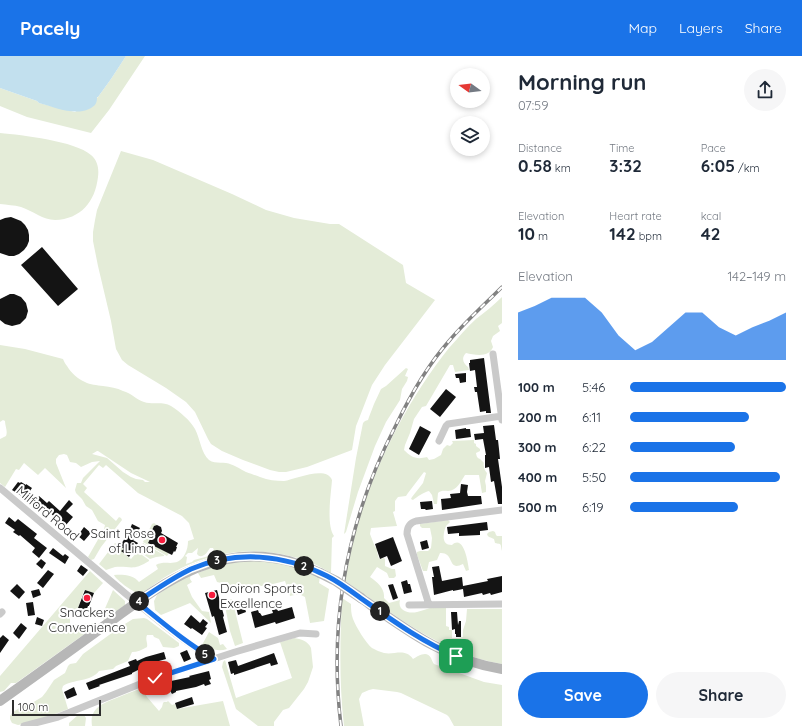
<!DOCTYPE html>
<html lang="en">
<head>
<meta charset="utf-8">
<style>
	:root { --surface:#fff; --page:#f6f6f7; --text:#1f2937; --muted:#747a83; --accent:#1a73e8 }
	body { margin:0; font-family:Quicksand,sans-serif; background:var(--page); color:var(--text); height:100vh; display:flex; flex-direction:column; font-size:15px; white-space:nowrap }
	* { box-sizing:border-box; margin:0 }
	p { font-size:13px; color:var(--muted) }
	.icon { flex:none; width:22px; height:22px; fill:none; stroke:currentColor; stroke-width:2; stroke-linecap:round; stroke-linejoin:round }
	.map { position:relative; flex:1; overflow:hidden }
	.details { display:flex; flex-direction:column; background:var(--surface); width:300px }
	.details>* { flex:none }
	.needle { width:26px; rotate:285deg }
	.fabs { position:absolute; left:450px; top:12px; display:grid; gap:8px }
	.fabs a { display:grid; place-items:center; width:40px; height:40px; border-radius:50%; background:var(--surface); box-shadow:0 2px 6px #0003; font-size:20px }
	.scale { position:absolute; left:12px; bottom:10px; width:89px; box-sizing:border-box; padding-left:4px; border:2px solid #2d2d2d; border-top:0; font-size:11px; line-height:14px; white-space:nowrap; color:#2d2d2d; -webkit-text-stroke:3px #fff; paint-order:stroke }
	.pin { position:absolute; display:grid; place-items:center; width:34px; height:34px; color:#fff; margin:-17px; border-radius:8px; box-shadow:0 2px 6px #0006 }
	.km { position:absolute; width:20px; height:20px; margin:-10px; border-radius:50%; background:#222; color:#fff; font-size:11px; line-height:20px; text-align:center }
	.round { display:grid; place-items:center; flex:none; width:42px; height:42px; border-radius:21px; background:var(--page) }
	.head { display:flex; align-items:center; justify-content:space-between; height:68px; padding:0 16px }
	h1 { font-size:22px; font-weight:700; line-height:30px }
	.stats { display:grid; grid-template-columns:repeat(3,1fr); gap:6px; height:68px; padding:4px 16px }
	.stats div { display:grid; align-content:center }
	.stats b { font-size:17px; font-weight:700 }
	.stats small { font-size:11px; font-weight:400 }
	.stats p { font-size:11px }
	.chart { height:112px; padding:8px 16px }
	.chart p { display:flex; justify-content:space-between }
	.chart svg { width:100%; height:72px; margin-top:4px; fill:var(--accent); opacity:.7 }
	.primary-button { display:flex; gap:8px; margin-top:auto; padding:8px 16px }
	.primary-button a { flex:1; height:46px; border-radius:24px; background:var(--accent); color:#fff; font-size:16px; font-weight:700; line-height:46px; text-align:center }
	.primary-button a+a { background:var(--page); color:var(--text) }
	ul { padding:0 16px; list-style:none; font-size:13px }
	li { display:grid; grid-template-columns:64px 48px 1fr; align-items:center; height:30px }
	li i { height:10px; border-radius:5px; background:var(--accent) }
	header { display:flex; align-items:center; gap:24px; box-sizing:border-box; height:56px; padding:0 20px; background:var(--accent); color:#fff }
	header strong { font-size:19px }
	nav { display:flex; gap:22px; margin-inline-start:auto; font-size:14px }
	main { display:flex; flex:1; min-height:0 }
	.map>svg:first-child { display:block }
	.green { fill:#e4ecd8; fill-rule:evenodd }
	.water { fill:#c2e0ee }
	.building { fill:#141414 }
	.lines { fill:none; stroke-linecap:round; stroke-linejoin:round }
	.street { stroke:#cacaca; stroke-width:7 }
	.secondary { stroke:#b7b7b7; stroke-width:10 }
	.rail-casing { stroke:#828282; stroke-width:3.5 }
	.rail { stroke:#fff; stroke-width:2; stroke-dasharray:6; stroke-linecap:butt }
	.secondary-bridge { stroke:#b7b7b7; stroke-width:10 }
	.route-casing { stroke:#fff; stroke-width:8 }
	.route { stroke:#1a73e8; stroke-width:5 }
	.poi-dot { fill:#f61c3d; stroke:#fff; stroke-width:1.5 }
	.labels { text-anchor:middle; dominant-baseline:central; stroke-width:4; stroke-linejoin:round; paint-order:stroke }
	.street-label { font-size:13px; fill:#2d2d2d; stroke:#fff }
	.poi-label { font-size:13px; fill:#2d2d2d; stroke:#fff; text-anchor:end }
</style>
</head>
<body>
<header>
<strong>Pacely</strong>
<nav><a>Map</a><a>Layers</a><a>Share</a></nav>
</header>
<main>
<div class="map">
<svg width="502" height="670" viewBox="0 0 502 670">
	<rect width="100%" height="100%" fill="#fff"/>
	<path class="green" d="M126,0H145L109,54L91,77L27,61L0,50V32L37,45L39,47L75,56L98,41L111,23Z
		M0,77C22,79 75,85 91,99C98,105 99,113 98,121C95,146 81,163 55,164C43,164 33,155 21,151C14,149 7,149 0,148Z
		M121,95L153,104L232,138L266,154L294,162L330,168H339L403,209L406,227L435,244L385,309L372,329L360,360L356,370L352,394L307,411L286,416H279L270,414L243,404L222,395L211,388L208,383L195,356L186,346L166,332L128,309L122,304L116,293L111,265L98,210L93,185V176L95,164L97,154Z
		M502,241V267L498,270L500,275L493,280L491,285L493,291C489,302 475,299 466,297C461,302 463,307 468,311L469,314L455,316L453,309H450L426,350L422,351L414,363L410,377L405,389L404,394C411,401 416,404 427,401L429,404L434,403L441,399L443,393L447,389L450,390L453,387L452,385L474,384V387L476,388V390L480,393V395L476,397C477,404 479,401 482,405C485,407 483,407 484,411C484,413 486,416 487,417L485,425L486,430V436L482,437L479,419H465C461,425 457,435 448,435C444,435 442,434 438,437L437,448H434L432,439L429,435C424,436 417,441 413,444L411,443L412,441L423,427L426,417L424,416L408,437L406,440L398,441L395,445V455L393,456L397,470L371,472L370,478L375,491L377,492L378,494L377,496L379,503L384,502L385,503V510L392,513H395L396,520L394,522H389L387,517L377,511L370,521C377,526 385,532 384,542L389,547L400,544C397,555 409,558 417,556C422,555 426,553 430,552C435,551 441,552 446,552V570L449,571V574H452V582H458L463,581V574L466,565L467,553H502V608C442,598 394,558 345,525C350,500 355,475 363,451C382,395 412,338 449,292C458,282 467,271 476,263C485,256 494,249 502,241Z
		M0,289L25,293L63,303C64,305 65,308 67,310C71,317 78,323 85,326C90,329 97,329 103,330C110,331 117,332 123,335C131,337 137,344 144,346C153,349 163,345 171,350C180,356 190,364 195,373C200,382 201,397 209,404C214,408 221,406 226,407C233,408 240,413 246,416C251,418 255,419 260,421C268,424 276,425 284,425C295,423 327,409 332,424C331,438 326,469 334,480L332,482L331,517C322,512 314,507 304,504C260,489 212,494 172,517C161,523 151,531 142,537L139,538C132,535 117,525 114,519C122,518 134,519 139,526L158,513L156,509C166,503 177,513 185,498C187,494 188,490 188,485L194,483L189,467L182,460L138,437L106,409L103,412L99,409L83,428L87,432L84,436L116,465L119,461L121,462L122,464L101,491L94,503L91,504L88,501L104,473L105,469L98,465L92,454L86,450L82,443L76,437L75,434L77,427H81L83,422L100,405L92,406L81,411L76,407L70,406L67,399L64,398L59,399L56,403V407L66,432L45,412L38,419L24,407L19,414L16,413L5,431L0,427V383L6,380C8,375 5,370 5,365L3,364L0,366ZM97,395H98L131,417L150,426H145L143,424L136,423L131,421L123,416L107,402L92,398ZM198,492L197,498L199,500C205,501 207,496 210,492H213L214,494L209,500L194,504L192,506L186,508L187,501L185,500L188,497H192Z
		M406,312L408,313L405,320L408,321L407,325L402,333L400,344L386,366L375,390L358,436L346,476L344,478L356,402L363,367L365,365L368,364L369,361L374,348L381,333L386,330Z
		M448,464L450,466L446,470C443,478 441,489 452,489C464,478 468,507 469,514L466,515L463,508C447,516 455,496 440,497L437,504L429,506L427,515H423L417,499V496L420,495H428L431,492L432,482L430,472H422L420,470V468Z
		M154,467L157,469L154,470L149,480L151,481L148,487L169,497L167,500L143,486L152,468Z
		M493,475L495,476L496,479L497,480H502V495C500,486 502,489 495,487L494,483C491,481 488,482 487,478L489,476Z
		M115,487L124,493L122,496L131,503L137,496H138L149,504V505C133,515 132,510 115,511C112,512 109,513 106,514L99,508Z
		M143,487L164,499V500L156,501L150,503L139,495Z
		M257,504L282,507L320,520L319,527L329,533L324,565L310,567L305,541L299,538L290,540L285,525L265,530H229L228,526L221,527L217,526L214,519L201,522L198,517L220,508Z
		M90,515L103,527L94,537L84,534L78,552L70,556V569L96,567L97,569L16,627H11L4,635L0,636V620Z
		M191,517L190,523L192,526L187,529L192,541L202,555L209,556L211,567L190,547L161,559L155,554L154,545L157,539Z
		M113,534L125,545V549L104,564L102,560L103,557Z
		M342,542L351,548C351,553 351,558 353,563C356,571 366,587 372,592C376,594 380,596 384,597C395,599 405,592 413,603C418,600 427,594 431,602C432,604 433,607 434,608L484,626L502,629V670H454L449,661L447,659L401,637L397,636L373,633L369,634L362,637L359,643L364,670H344C339,626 340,585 342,542Z
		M232,543L243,587L235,590L230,575L225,550V546L226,545Z
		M144,562L147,563L179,587V590L174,592L163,591L159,583L154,581L153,579H147C145,584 148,587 147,591C142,594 137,596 132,596L128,605L116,610L113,613L99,615C91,626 73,623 63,630L62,633L68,653L42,663L23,668L18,669L12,667L10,663V660L12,657L22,650L32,647L42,641L46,636L54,624L65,617L68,610L70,608L76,607L83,598L120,571L133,563Z
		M209,576L218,582L220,589L223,588L227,593C218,596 211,593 202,589Z
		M294,582C301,583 308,585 311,592L313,611L308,626L304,633L289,652L283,654L274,666V670H258L236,653L222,611L223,606L225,604L236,642L292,622L280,586Z
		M142,632L147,641L159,655L162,651L163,647L164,646H167L168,645L172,649L175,648L177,653L223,645L230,670H92C89,651 104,647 119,641C126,638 134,635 142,632Z
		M78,659H84L86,662L85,670H69V667Z"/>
	<path class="water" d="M0,0H126L111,23L98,41H97C97,48 95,50 89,53C74,60 54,51 39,47L37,45L0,32Z"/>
	<path class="building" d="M11,161L21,165L25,169L28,174L29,179V185L27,190L24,194L19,198L14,200H9L0,197V164L5,162Z
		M42,191L78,233L58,250L21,209Z
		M10,238H14L21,241L26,247L28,255L26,262L20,268L12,270L5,268L0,264V243Z
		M484,302L491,357H486V355L480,356L477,336H475L474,331H477L475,314L470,315L469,307H470V304Z
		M466,317V326L460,327L459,322H456L455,318Z
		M446,333L456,341L440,361L430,353Z
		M494,369L496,384H498L499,393L500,403H498L502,431V448H498L494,425L491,426L489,411L485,412V399H486L483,383L475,384L474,378L484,377L483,370Z
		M420,370L431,376L419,399L409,393Z
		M466,372V373H470L471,381L456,383L455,374Z
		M18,426L20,427L21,426L26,429V428L32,432L25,442L12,434Z
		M461,428L468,429L467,436L468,440H481L482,448L442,454L441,443L451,442L450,438L460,437Z
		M39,440L47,447L49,445L60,455L69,444L73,448L66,455L73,461L65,470L40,448L36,452L31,448L36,442L37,443Z
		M432,445L433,453L426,454L425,453H421L420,446Z
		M9,461L15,466L18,463L37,478L34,482L47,492L39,502L32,496L35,492L20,479L19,480L13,476L15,474L5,467Z
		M487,466L488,474L480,475V479L459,480V477L448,478L447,471Z
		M132,468L140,472L133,484L138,487L129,501L121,495L124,493L120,490L130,474V473Z
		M157,469L161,471L162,475L161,477L178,487L176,491H177L176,494L175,496L174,495L172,499L148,487L151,481L149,480L154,470Z
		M84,471L91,477L84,485L78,480L79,478Z
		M393,481L402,505L391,510L387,500L380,503L375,488Z
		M427,484L429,492L422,494L420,486Z
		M53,492L63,500L65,498L69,501L65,508L49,497Z
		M41,503L46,507L42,513L36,508Z
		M81,509L88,514L83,520L77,515Z
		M439,510L442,525L462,521L463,530L488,525L487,523L502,520V536L491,539L490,537L483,539L482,537L464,541L463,533L453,535V534L434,539L432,521H434L432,511Z
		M48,514L54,518L43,532L37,527Z
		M407,524L408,528H410L412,536L404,538L401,526Z
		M17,528L25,536L19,543L10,535Z
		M393,528L398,542L393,544L388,529Z
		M39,533L41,539L33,542L31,535Z
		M85,534L94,537L89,550H88L86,555L78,552Z
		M217,534L224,560L223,561L227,576L219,579L214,560L212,561L205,537Z
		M242,544L246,556L238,559L235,547Z
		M33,546L35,559L28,560L26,547Z
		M292,551L295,562L276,568L275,566L255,572L251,556L258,554L259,557H260L262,560L273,557L272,554L277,553L278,555Z
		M451,556H457L458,569L459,565H461V581H456V578H455V573L452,574Z
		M191,559L200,567L203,563L208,567L205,571L207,572L202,579L192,572L191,573L184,568Z
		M37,561L44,564L42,570L35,568Z
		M21,567L27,572L19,583L13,577Z
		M3,579L9,584L0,597V582Z
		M187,594L191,603L184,606L180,597Z
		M164,596L166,603L152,607L132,617V618L99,629L100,630L89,634L86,627L130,610L128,606L136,603L137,605L146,601Z
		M274,597L278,608L271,610L270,607L234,619V617L231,618L228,606L236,604L238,610Z
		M209,615L211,623L209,624L211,628L205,630L204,628L196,631L176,635V636L172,638L169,633L156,638L154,630L170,623L171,625L190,621L189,620Z
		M74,631L77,639L67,643L64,636Z
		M192,641L194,648L177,653L175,647Z"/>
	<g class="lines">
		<path class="street" d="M493,298L502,364
			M439,385L446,370L448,368L502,360
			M0,432C42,467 84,503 126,538C154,561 182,585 214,603
			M409,549L502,548
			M429,549L407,478C407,472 409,467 416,465L502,454
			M0,558L2,556
			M24,670L58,661L155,622L235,596L300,577L316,578"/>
		<path class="secondary" d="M361,542C405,573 447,605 502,613
			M0,645C35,620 70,595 104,570C161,529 214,486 289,505C300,508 310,512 320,517"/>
		<g class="rail-casing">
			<path id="rail" d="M341,670C328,563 347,464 396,369C410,340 427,310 449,285C465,266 484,249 502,231"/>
		</g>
		<use href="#rail" class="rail"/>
		<path class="secondary-bridge" d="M320,517L336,525L361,542"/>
	</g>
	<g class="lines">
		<g class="route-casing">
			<path id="route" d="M155,622L214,603C186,587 162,566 137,546C154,535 172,522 191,513C236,494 284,498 327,520C339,526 351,535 362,543C392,564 422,586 456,600"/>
		</g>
		<use href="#route" class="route"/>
	</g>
	<g class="poi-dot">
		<circle cx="162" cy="484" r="4"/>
		<circle cx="212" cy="539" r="4"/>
		<circle cx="87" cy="542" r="4"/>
	</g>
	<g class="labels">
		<g class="street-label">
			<text transform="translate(48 457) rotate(40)">Milford Road</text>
		</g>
		<g class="poi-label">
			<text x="154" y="477">Saint Rose<tspan x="154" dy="15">of Lima</tspan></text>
			<text x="220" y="532" text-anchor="start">Doiron Sports<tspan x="220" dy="15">Excellence</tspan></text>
			<text x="87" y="556" text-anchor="middle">Snackers<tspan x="87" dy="15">Convenience</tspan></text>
		</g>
	</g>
</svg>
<div class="fabs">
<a><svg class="needle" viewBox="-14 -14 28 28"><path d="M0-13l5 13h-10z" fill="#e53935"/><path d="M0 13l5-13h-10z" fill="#747a83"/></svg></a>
<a><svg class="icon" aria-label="layers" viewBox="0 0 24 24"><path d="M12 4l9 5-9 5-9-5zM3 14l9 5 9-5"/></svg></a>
</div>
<div class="scale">100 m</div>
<div class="pin" style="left:456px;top:600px;background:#1e9e55"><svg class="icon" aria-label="arrive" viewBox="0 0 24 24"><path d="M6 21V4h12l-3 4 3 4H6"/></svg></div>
<div class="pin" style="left:155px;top:622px;background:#d93025"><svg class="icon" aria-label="check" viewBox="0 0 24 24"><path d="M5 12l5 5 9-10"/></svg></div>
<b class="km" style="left:380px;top:555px">1</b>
<b class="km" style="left:304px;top:510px">2</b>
<b class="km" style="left:217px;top:504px">3</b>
<b class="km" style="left:139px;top:545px">4</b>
<b class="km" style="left:205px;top:598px">5</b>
</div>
<section class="details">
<div class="head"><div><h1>Morning run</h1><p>07:59</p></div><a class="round"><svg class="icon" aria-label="share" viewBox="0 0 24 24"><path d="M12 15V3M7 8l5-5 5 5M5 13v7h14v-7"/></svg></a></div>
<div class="stats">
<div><p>Distance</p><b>0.58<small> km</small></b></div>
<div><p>Time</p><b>3:32</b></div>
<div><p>Pace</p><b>6:05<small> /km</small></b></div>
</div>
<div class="stats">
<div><p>Elevation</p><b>10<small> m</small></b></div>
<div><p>Heart rate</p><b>142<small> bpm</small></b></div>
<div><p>kcal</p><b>42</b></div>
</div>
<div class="chart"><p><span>Elevation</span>142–149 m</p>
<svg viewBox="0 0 160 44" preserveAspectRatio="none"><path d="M0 44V15L10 11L20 6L30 6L40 6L50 15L60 29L70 38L80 33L90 24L100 15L110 15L120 24L130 29L140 24L150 20L160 15V44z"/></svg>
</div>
<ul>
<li><b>100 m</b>5:46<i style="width:100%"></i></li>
<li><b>200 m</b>6:11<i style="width:76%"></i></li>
<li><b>300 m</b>6:22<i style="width:67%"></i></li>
<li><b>400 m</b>5:50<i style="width:96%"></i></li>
<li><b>500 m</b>6:19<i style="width:69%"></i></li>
</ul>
<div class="primary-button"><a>Save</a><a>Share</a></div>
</section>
</main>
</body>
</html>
